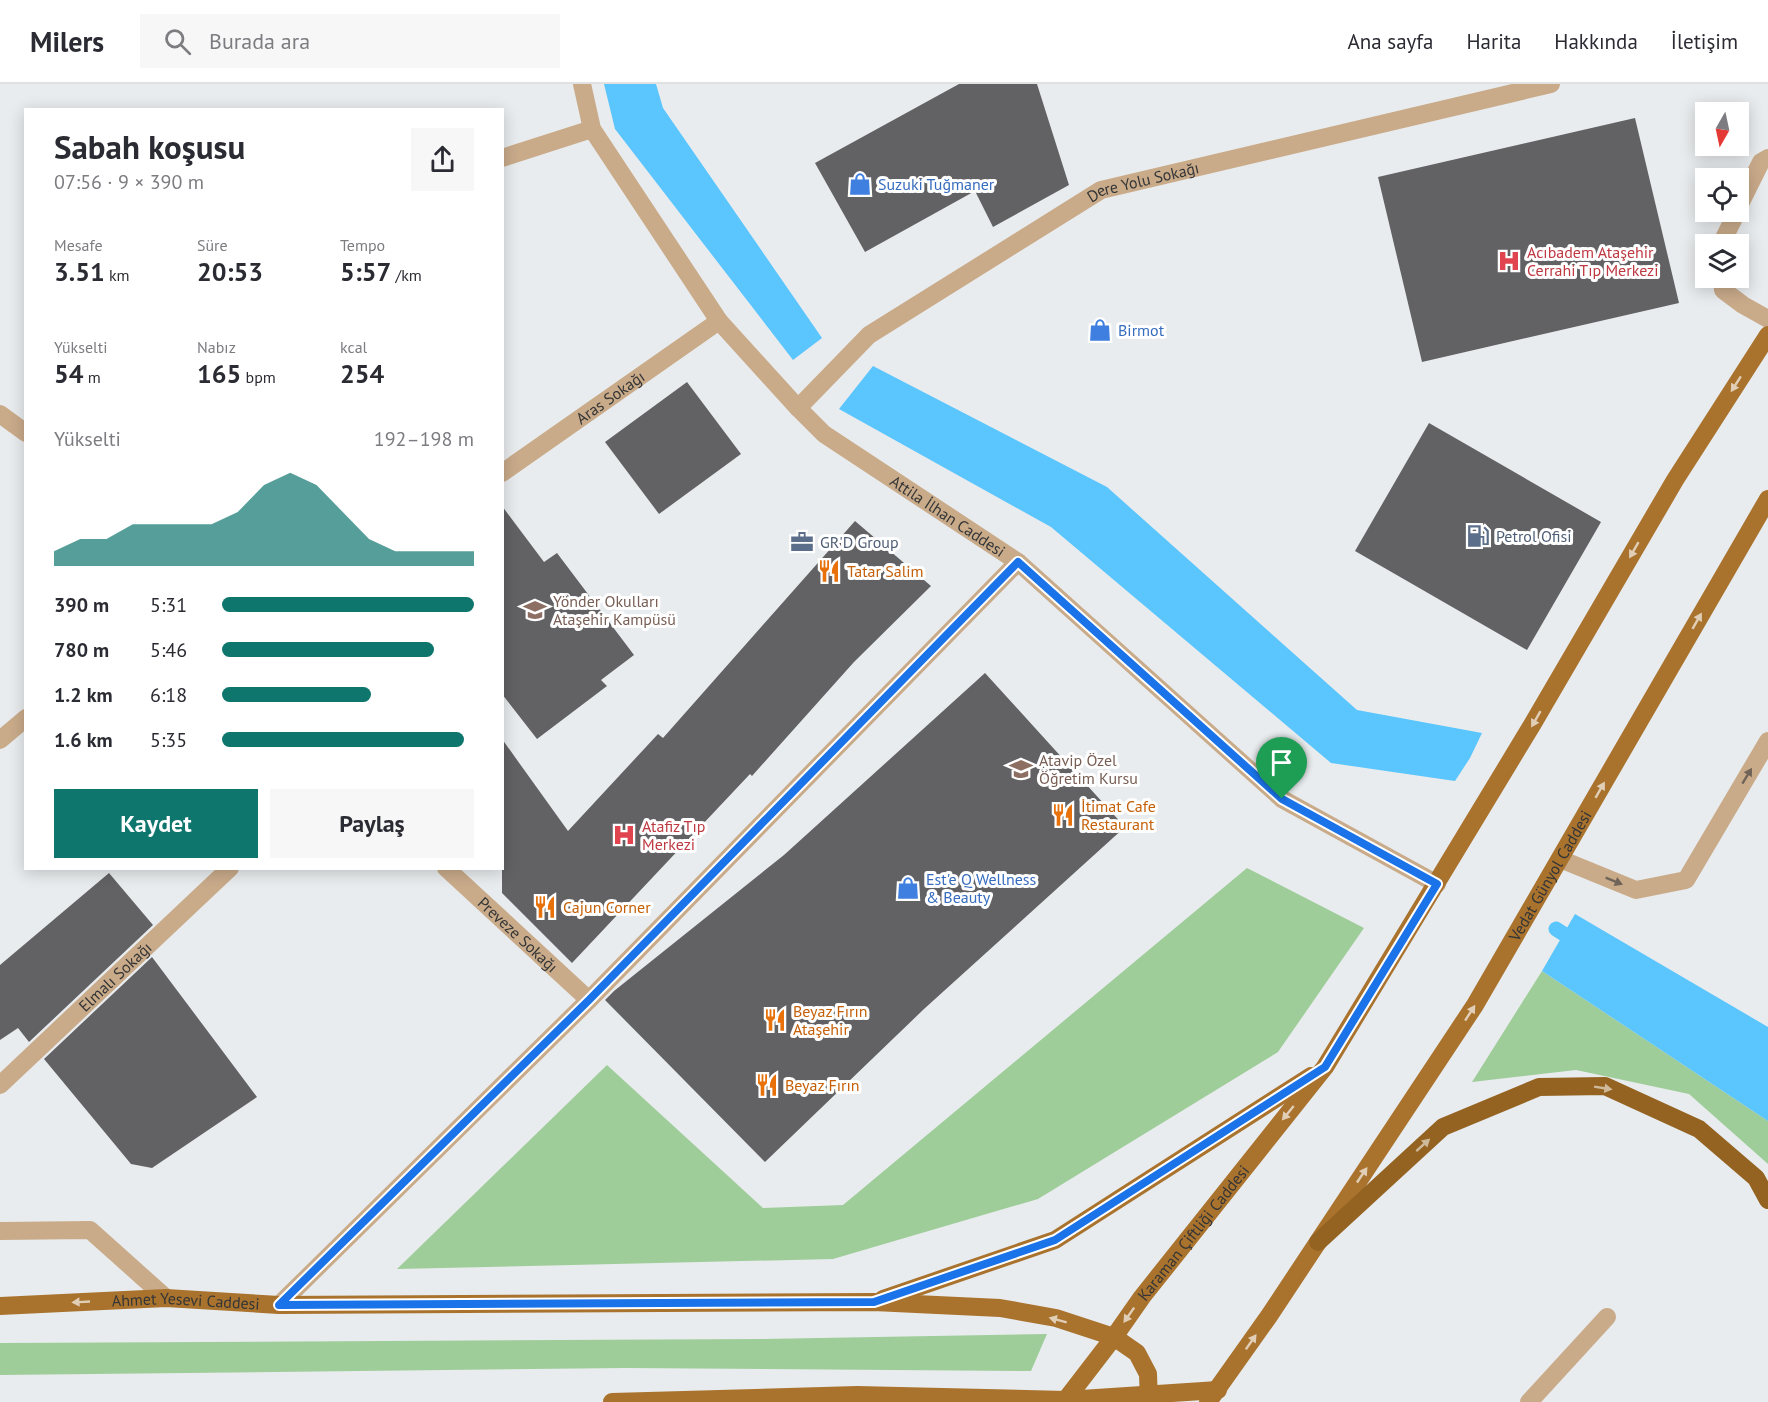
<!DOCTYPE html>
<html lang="tr">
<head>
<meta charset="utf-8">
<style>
	:root { --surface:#fff; --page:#f7f7f7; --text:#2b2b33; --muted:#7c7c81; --line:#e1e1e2; --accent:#0f766e }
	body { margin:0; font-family:"PT Sans",sans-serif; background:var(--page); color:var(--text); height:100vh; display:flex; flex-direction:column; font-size:22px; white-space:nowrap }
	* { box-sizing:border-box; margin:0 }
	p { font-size:20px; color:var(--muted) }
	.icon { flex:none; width:33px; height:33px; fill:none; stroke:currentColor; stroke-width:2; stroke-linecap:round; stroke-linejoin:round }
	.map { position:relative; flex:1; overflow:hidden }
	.side { position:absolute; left:24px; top:24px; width:480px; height:762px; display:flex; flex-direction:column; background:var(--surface); border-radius:0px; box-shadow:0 3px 15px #0003 }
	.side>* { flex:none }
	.needle { width:39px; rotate:189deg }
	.tools { position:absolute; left:1695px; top:18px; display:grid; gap:12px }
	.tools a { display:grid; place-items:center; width:54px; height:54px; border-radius:0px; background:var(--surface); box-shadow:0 3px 15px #0003; font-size:30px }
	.pin { position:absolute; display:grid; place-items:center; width:51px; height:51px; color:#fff; margin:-62px -26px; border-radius:50% 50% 50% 0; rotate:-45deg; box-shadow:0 0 6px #0007 }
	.pin .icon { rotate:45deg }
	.round { display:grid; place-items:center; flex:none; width:63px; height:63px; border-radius:0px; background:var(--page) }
	.summary { display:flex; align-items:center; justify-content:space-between; height:102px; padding:0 30px }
	h1 { font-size:33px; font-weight:700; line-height:45px }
	.stats { display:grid; grid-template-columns:repeat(3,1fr); gap:9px; height:102px; padding:6px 30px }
	.stats div { display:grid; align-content:center }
	.stats b { font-size:26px; font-weight:700 }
	.stats small { font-size:16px; font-weight:400 }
	.stats p { font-size:16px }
	.chart { height:168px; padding:12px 30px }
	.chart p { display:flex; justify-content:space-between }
	.chart svg { width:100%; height:108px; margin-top:6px; fill:var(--accent); opacity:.7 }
	.action { display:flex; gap:12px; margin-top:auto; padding:12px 30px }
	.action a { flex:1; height:69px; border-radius:0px; background:var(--accent); color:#fff; font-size:24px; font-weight:700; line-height:69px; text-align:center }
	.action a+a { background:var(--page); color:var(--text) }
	ul { padding:0 30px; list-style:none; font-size:20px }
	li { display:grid; grid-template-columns:96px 72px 1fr; align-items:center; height:45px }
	li i { height:15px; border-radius:8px; background:var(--accent) }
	header { display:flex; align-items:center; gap:36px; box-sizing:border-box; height:84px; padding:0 30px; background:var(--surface); border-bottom:2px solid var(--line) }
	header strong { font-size:28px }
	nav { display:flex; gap:33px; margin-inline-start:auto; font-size:21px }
	.search { width:420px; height:54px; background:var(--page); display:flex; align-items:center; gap:15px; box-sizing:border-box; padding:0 21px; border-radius:0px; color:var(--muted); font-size:22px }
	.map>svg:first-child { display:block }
	.green { fill:#9fcd9a }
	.water { fill:#5bc5fe }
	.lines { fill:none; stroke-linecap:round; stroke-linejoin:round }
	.stream { stroke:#5bc5fe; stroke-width:15 }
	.building { fill:#626265 }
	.minor { stroke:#c9ab8a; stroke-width:18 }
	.major { stroke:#a9732e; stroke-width:18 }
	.highway { stroke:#946321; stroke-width:18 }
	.oneway { fill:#e1ceb6 }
	.oneway2 { fill:#706458 }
	.oneway3 { fill:#cfb99b }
	.route-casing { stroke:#fff; stroke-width:12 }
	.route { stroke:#1a73e8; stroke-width:8 }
	.labels { text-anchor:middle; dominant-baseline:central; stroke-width:6; stroke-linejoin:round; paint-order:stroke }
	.shop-label { font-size:16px; fill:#366cbe; stroke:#fff; text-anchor:start }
	.street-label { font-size:16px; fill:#343536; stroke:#fff }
	.health-label { font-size:16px; fill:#be3a42; stroke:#fff; text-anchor:start }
	.service-label { font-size:16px; fill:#4e5e75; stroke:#fff; text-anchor:start }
	.food-label { font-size:16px; fill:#c56008; stroke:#fff; text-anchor:start }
	.education-label { font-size:16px; fill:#785e54; stroke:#fff; text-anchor:start }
</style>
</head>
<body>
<header>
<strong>Milers</strong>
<div class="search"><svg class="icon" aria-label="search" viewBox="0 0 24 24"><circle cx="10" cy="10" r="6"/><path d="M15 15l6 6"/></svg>Burada ara</div>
<nav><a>Ana sayfa</a><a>Harita</a><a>Hakkında</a><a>İletişim</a></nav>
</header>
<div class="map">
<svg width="1768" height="1318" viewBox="0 0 1768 1318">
	<rect width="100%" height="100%" fill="#e9ecee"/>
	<path class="green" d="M1247,784L1364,844L1278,968L1038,1115L833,1175L397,1185L607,981L763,1124L843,1121Z
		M1542,887L1768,1037V1080L1689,1010L1576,986L1472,998Z
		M1047,1250L1031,1287L625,1284L0,1291V1259L759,1255Z"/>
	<path class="water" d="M604,0H656L663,24L822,254L793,276L615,45Z
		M873,282L1107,403L1357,626L1482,649L1470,674L1455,697L1331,679L1051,443L839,325Z
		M1575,830L1768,943V1037L1542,887Z"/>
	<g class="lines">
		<path class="stream" d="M1556,845L1581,861"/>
	</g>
	<path class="building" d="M959,0H1037L1069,101L993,143L975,107L865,168L815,79Z
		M1635,34L1679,219L1422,278L1378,93Z
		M687,298L741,370L659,430L605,358Z
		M1429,339L1601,438L1527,566L1355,467Z
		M502,422L544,478L557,469L634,571L601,596L607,602L537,655L502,610Z
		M855,437L931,502L854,578L752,692L750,690L572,879L502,809V655L568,747L658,650L663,654Z
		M985,589L1125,743L924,925L765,1078L605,916L614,907L784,771Z
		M109,789L153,841L29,958L18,944L0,956V881Z
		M152,873L257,1013L152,1084L131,1080L44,975Z"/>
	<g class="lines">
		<g class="minor">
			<path id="s1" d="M582,0L592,45L719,237L798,324L824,350L1018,478L1282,715L1437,800"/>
			<path d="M502,74L592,45"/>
			<path d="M1738,124L1761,78L1768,74"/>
			<path d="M1721,160L1737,128"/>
			<path d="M1722,194L1723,206L1743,221L1768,235"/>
			<path id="s2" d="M798,324L869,251L1101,106L1551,0"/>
			<path d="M0,330L26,349"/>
			<path id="s3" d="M502,389L719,237"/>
			<path d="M0,656L26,634"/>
			<path d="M1560,775L1636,806L1686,796L1768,657"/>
			<path id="s4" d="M446,784L589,916"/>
			<path id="s5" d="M0,1001L230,784"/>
			<path d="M0,1147L90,1146L166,1214"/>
			<path d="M279,1221L589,916L1018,478"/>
			<path d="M1529,1318L1607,1233"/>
		</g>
		<g class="major">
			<path d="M883,1215L1055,1156L1311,992"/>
			<path id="s6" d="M0,1222L166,1214L279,1221L874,1218L1000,1224L1056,1234L1114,1253L1137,1269L1148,1290L1149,1318"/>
			<path d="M612,1318L857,1311L1066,1316L1218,1306"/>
			<path id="s7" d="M1064,1318L1114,1253L1142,1213L1325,983L1532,641L1675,396L1768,251"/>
			<path id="s8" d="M1208,1318L1269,1232L1475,921L1768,415"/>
		</g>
		<path class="highway" d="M1318,1158L1443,1043L1539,1003L1605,1002L1699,1045L1756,1094L1768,1116"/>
	</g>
	<defs><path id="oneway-solid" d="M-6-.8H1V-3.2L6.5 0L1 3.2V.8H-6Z" transform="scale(1.5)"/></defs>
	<g class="oneway">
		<use href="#oneway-solid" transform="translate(1736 300) rotate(123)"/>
		<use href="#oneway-solid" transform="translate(1634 466) rotate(120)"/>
		<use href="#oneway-solid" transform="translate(1697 537) rotate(-60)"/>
		<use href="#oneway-solid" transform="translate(1536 635) rotate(120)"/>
		<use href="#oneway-solid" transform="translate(1600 706) rotate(-60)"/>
		<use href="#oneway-solid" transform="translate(1470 929) rotate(-57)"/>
		<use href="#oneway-solid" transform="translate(1288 1029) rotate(129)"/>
		<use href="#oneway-solid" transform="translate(1362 1091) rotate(-56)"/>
		<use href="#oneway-solid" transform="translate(81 1218) rotate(177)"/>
		<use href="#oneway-solid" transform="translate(1129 1231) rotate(125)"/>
		<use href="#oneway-solid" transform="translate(1058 1236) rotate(-165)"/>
		<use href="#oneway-solid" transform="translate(1251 1258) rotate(-55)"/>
	</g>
	<g class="oneway2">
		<use href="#oneway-solid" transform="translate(1747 692) rotate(-59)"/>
		<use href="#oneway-solid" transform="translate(1614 797) rotate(22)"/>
	</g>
	<g class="oneway3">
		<use href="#oneway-solid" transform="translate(1603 1004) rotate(9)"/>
		<use href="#oneway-solid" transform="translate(1423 1061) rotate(-42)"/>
	</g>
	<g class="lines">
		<g class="route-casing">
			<path id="route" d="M1018,478L1282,715L1437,800L1325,983L1055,1156L874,1218L279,1221L589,916Z"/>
		</g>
		<use href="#route" class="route"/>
	</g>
	<defs>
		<g id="shop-bare" transform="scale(1.8)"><path d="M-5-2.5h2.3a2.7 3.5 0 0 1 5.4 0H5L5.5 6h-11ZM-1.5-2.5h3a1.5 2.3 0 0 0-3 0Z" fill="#3f7fe0" stroke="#fff" stroke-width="2.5" paint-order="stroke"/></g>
		<g id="hospital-bare" transform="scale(1.8)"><path d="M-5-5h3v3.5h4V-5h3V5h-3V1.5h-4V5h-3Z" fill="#e0444e" stroke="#fff" stroke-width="2.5" paint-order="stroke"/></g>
		<g id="fuel-bare" transform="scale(1.8)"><path d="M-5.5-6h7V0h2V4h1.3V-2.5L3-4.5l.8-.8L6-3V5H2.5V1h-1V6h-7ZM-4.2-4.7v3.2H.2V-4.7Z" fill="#5c6f8a" stroke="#fff" stroke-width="2.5" paint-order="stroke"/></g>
		<g id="office-bare" transform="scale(1.8)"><path d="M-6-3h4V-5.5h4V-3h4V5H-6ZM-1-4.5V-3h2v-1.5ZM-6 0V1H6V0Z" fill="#5c6f8a" stroke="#fff" stroke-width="2.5" paint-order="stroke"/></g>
		<g id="restaurant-bare" transform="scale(1.8)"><path d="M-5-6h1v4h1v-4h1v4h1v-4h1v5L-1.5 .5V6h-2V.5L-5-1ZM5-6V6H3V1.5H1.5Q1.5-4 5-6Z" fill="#e8710a" stroke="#fff" stroke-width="2.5" paint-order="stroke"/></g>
		<g id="school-bare" transform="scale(1.8)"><path d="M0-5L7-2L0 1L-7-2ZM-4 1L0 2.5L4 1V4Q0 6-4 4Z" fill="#8d6e63" stroke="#fff" stroke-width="2.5" paint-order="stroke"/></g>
	</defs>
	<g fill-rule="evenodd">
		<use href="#shop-bare" x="860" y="100"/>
		<use href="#hospital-bare" x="1509" y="177"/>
		<use href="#shop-bare" x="1100" y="246"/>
		<use href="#fuel-bare" x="1478" y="452"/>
		<use href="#office-bare" x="802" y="458"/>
		<use href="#restaurant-bare" x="829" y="487"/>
		<use href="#school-bare" x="535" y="526"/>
		<use href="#school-bare" x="1021" y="685"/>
		<use href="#restaurant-bare" x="1063" y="731"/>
		<use href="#hospital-bare" x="624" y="751"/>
		<use href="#shop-bare" x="908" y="804"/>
		<use href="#restaurant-bare" x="545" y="823"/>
		<use href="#restaurant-bare" x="775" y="936"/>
		<use href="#restaurant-bare" x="767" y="1001"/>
	</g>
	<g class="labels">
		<g class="shop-label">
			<text x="878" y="100">Suzuki Tuğmaner</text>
			<text x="1118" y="246">Birmot</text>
			<text x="926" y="795">Est'e Q Wellness<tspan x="926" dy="18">&amp; Beauty</tspan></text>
		</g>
		<g class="street-label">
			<text stroke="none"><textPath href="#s2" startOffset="418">Dere Yolu Sokağı</textPath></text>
			<text stroke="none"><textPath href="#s3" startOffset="132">Aras Sokağı</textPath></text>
			<text stroke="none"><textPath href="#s1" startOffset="579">Attila İlhan Caddesi</textPath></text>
			<text stroke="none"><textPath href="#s8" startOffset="628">Vedat Günyol Caddesi</textPath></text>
			<text stroke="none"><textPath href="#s4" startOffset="98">Preveze Sokağı</textPath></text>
			<text stroke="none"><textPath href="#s5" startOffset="158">Elmalı Sokağı</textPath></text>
			<text stroke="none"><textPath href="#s7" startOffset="213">Karaman Çiftliği Caddesi</textPath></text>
			<text stroke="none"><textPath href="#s6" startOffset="186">Ahmet Yesevi Caddesi</textPath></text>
		</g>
		<g class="health-label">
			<text x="1527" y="168">Acıbadem Ataşehir<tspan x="1527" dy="18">Cerrahi Tıp Merkezi</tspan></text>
			<text x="642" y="742">Atafiz Tıp<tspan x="642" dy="18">Merkezi</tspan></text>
		</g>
		<g class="service-label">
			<text x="1496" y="452">Petrol Ofisi</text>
			<text x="820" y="458">GR'D Group</text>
		</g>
		<g class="food-label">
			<text x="847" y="487">Tatar Salim</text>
			<text x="1081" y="722">İtimat Cafe<tspan x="1081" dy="18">Restaurant</tspan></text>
			<text x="563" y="823">Cajun Corner</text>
			<text x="793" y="927">Beyaz Fırın<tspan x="793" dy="18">Ataşehir</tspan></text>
			<text x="785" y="1001">Beyaz Fırın</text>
		</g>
		<g class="education-label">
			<text x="553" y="517">Yönder Okulları<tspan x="553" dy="18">Ataşehir Kampüsü</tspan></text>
			<text x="1039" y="676">Atavip Özel<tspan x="1039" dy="18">Öğretim Kursu</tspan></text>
		</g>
	</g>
</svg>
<div class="tools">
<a><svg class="needle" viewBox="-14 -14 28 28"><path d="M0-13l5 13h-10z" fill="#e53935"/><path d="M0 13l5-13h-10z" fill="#7c7c81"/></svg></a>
<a><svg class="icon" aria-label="locate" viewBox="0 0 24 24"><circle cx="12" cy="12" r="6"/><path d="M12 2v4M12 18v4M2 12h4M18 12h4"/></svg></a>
<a><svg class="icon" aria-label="layers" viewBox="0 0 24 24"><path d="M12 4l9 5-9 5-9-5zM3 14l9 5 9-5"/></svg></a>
</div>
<div class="pin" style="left:1282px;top:715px;background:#1e9e55"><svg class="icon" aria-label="arrive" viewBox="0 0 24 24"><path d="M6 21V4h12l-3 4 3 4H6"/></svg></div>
<section class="side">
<div class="summary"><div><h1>Sabah koşusu</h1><p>07:56 · 9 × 390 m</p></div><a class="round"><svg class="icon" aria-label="share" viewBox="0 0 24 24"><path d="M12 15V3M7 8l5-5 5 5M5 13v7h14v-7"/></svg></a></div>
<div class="stats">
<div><p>Mesafe</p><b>3.51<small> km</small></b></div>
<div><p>Süre</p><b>20:53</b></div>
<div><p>Tempo</p><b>5:57<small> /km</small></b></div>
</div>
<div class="stats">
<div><p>Yükselti</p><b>54<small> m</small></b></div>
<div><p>Nabız</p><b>165<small> bpm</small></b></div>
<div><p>kcal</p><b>254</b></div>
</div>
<div class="chart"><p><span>Yükselti</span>192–198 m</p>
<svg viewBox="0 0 160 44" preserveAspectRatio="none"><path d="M0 44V38L10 33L20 33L30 27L40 27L50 27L60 27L70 22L80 11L90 6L100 11L110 22L120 33L130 38L140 38L150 38L160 38V44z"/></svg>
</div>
<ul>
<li><b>390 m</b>5:31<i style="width:100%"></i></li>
<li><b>780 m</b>5:46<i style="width:84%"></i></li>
<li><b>1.2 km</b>6:18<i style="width:59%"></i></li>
<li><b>1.6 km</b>5:35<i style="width:96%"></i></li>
</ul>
<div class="action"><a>Kaydet</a><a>Paylaş</a></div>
</section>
</div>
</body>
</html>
